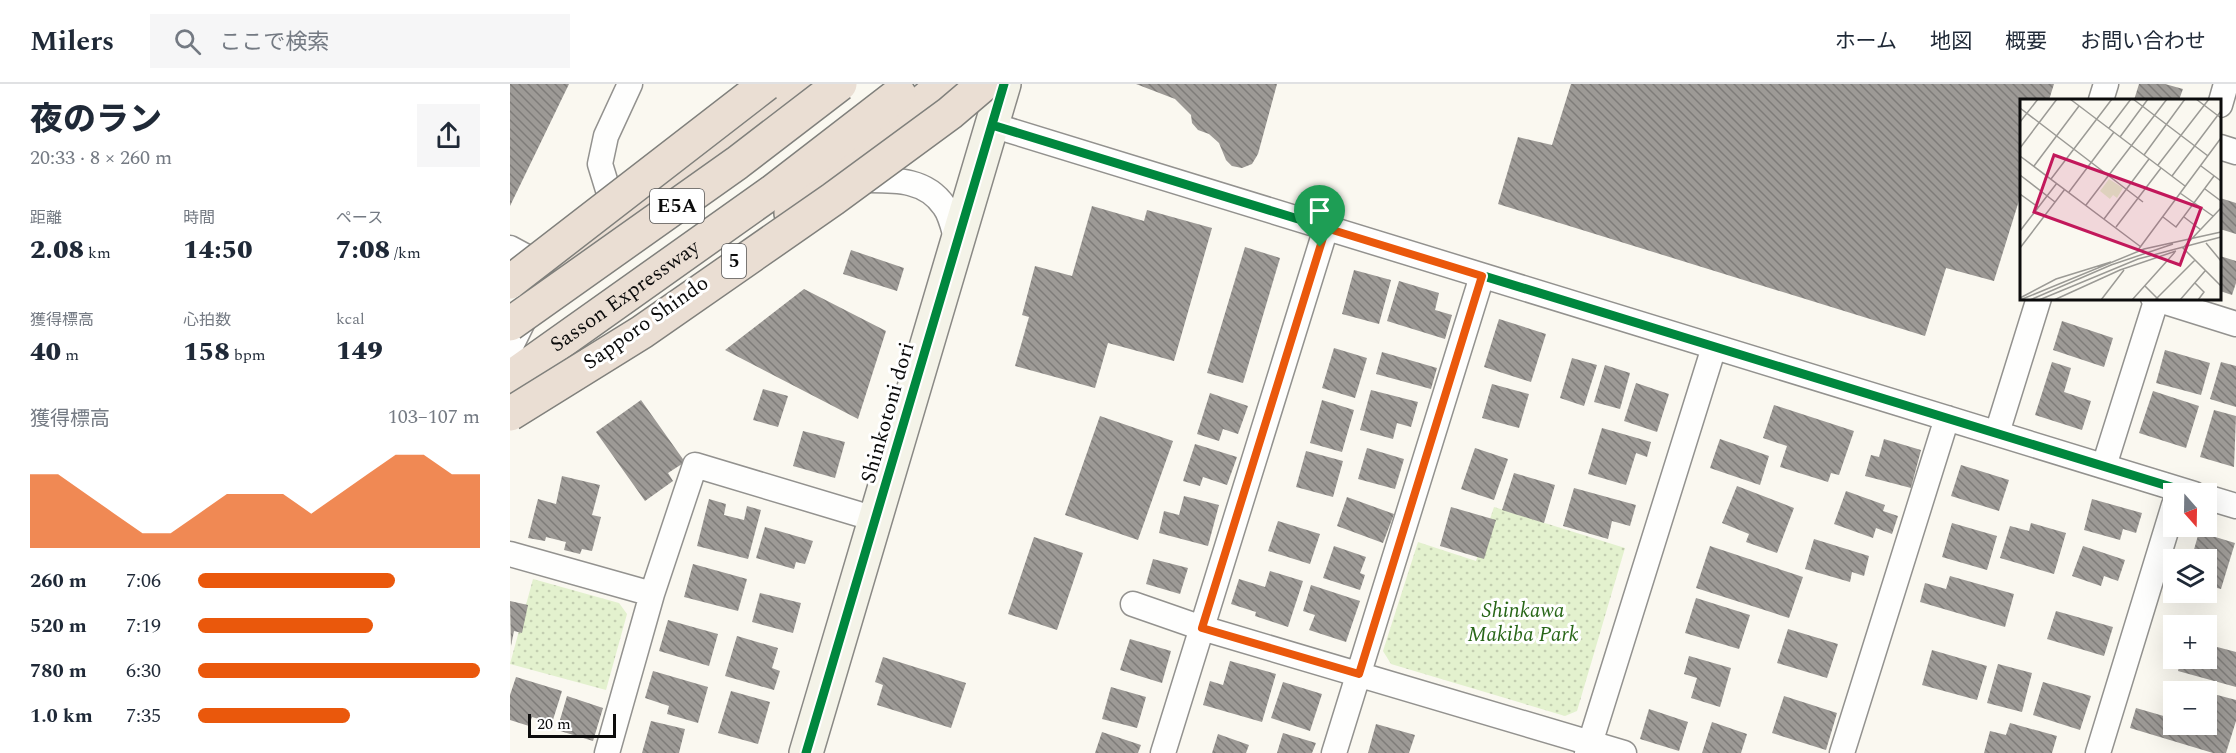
<!DOCTYPE html>
<html lang="ja">
<head>
<meta charset="utf-8">
<style>
	:root { --surface:#fff; --page:#f6f6f7; --text:#1f2937; --muted:#747a83; --line:#e0e1e3; --accent:#ea580c }
	body { margin:0; font-family:Spectral,"Noto Sans JP",serif; background:var(--page); color:var(--text); height:100vh; display:flex; flex-direction:column; font-size:22px; white-space:nowrap }
	* { box-sizing:border-box; margin:0 }
	p { font-size:20px; color:var(--muted) }
	.icon { flex:none; width:33px; height:33px; fill:none; stroke:currentColor; stroke-width:2; stroke-linecap:round; stroke-linejoin:round }
	.map { position:relative; flex:1; overflow:hidden }
	.drawer { display:flex; flex-direction:column; background:var(--surface); width:510px }
	.drawer>* { flex:none }
	.needle { width:39px; rotate:160deg }
	.buttons { position:absolute; left:1653px; top:399px; display:grid; gap:12px }
	.buttons a { display:grid; place-items:center; width:54px; height:54px; border-radius:0px; background:var(--surface); box-shadow:0 6px 24px #0002; font-size:30px }
	.scale { position:absolute; left:18px; bottom:15px; width:88px; box-sizing:border-box; padding-left:6px; border:3px solid #0c0c0c; border-top:0; font-size:16px; line-height:21px; white-space:nowrap; color:#0c0c0c; -webkit-text-stroke:4px #fff; paint-order:stroke }
	.pin { position:absolute; display:grid; place-items:center; width:51px; height:51px; color:#fff; margin:-62px -26px; border-radius:50% 50% 50% 0; rotate:-45deg; box-shadow:0 0 6px #0007 }
	.pin .icon { rotate:45deg }
	.round { display:grid; place-items:center; flex:none; width:63px; height:63px; border-radius:0px; background:var(--page) }
	.head { display:flex; align-items:center; justify-content:space-between; height:102px; padding:0 30px }
	h1 { font-size:33px; font-weight:800; line-height:45px }
	.metrics { display:grid; grid-template-columns:repeat(3,1fr); gap:9px; height:102px; padding:6px 30px }
	.metrics div { display:grid; align-content:center }
	.metrics b { font-size:26px; font-weight:800 }
	.metrics small { font-size:16px; font-weight:400 }
	.metrics p { font-size:16px }
	.chart { height:168px; padding:12px 30px }
	.chart p { display:flex; justify-content:space-between }
	.chart svg { width:100%; height:108px; margin-top:6px; fill:var(--accent); opacity:.7 }
	ul { padding:0 30px; list-style:none; font-size:20px }
	li { display:grid; grid-template-columns:96px 72px 1fr; align-items:center; height:45px }
	li i { height:15px; border-radius:8px; background:var(--accent) }
	header { display:flex; align-items:center; gap:36px; box-sizing:border-box; height:84px; padding:0 30px; background:var(--surface); border-bottom:2px solid var(--line) }
	header strong { font-size:28px }
	nav { display:flex; gap:33px; margin-inline-start:auto; font-size:21px }
	.search { width:420px; height:54px; background:var(--page); display:flex; align-items:center; gap:15px; box-sizing:border-box; padding:0 21px; border-radius:0px; color:var(--muted); font-size:22px }
	main { display:flex; flex:1; min-height:0 }
	.map>svg:first-child { display:block }
	.park { fill:url(#park-dots) }
	.building { fill:url(#building-back-hatch) }
	.lines { fill:none; stroke-linecap:round; stroke-linejoin:round }
	.street-casing { stroke:#93928f; stroke-width:27 }
	.secondary-casing { stroke:#8a8985; stroke-width:36 }
	.highway-casing { stroke:#80807c; stroke-width:36 }
	.street { stroke:#fefefd; stroke-width:24 }
	.secondary { stroke:#f4f3e8; stroke-width:33 }
	.highway { stroke:#eaded3; stroke-width:33 }
	.highway-bridge-casing { stroke:#80807c; stroke-width:36; stroke-linecap:butt }
	.highway-bridge { stroke:#eaded3; stroke-width:33 }
	.cycleway-casing { stroke:#fff; stroke-width:13 }
	.cycleway { stroke:#00873e; stroke-width:9 }
	.route-casing { stroke:#fff; stroke-width:12 }
	.route { stroke:#ea580c; stroke-width:8 }
	.labels { text-anchor:middle; dominant-baseline:central; stroke-width:6; stroke-linejoin:round; paint-order:stroke }
	.shield { fill:#fff; stroke:#555; stroke-width:1.5 }
	.shield-label { font-size:20px; font-weight:bold; fill:#0c0c0c }
	.street-label { font-size:21px; fill:#0c0c0c; stroke:#fff }
	.park-label { font-size:21px; font-style:italic; fill:#296719; stroke:#fff }
	.inset-road { fill:none; stroke:#9b9a95; stroke-width:1.5 }
	.view { fill:#c2185b; fill-opacity:0.15; stroke:#c2185b; stroke-width:3 }
	.inset-edge { fill:none; stroke:#0c0c0c; stroke-width:3 }
</style>
</head>
<body>
<header>
<strong>Milers</strong>
<div class="search"><svg class="icon" aria-label="search" viewBox="0 0 24 24"><circle cx="10" cy="10" r="6"/><path d="M15 15l6 6"/></svg>ここで検索</div>
<nav><a>ホーム</a><a>地図</a><a>概要</a><a>お問い合わせ</a></nav>
</header>
<main>
<section class="drawer">
<div class="head"><div><h1>夜のラン</h1><p>20:33 · 8 × 260 m</p></div><a class="round"><svg class="icon" aria-label="share" viewBox="0 0 24 24"><path d="M12 15V3M7 8l5-5 5 5M5 13v7h14v-7"/></svg></a></div>
<div class="metrics">
<div><p>距離</p><b>2.08<small> km</small></b></div>
<div><p>時間</p><b>14:50</b></div>
<div><p>ペース</p><b>7:08<small> /km</small></b></div>
</div>
<div class="metrics">
<div><p>獲得標高</p><b>40<small> m</small></b></div>
<div><p>心拍数</p><b>158<small> bpm</small></b></div>
<div><p>kcal</p><b>149</b></div>
</div>
<div class="chart"><p><span>獲得標高</span>103–107 m</p>
<svg viewBox="0 0 160 44" preserveAspectRatio="none"><path d="M0 44V14L10 14L20 22L30 30L40 38L50 38L60 30L70 22L80 22L90 22L100 30L110 22L120 14L130 6L140 6L150 14L160 14V44z"/></svg>
</div>
<ul>
<li><b>260 m</b>7:06<i style="width:70%"></i></li>
<li><b>520 m</b>7:19<i style="width:62%"></i></li>
<li><b>780 m</b>6:30<i style="width:100%"></i></li>
<li><b>1.0 km</b>7:35<i style="width:54%"></i></li>
</ul>
</section>
<div class="map">
<svg width="1726" height="669" viewBox="0 0 1726 669">
	<defs>
		<pattern id="park-dots" width="8" height="8" patternUnits="userSpaceOnUse" patternTransform="scale(1.5)"><rect width="8" height="8" fill="#e3f1ce"/><path d="M2 2h.1M6 6h.1" fill="none" stroke="#c2cdb0" stroke-width="1.8" stroke-linecap="round"/></pattern>
		<pattern id="building-back-hatch" width="6" height="6" patternUnits="userSpaceOnUse" patternTransform="scale(1.5)"><rect width="6" height="6" fill="#9d9a96"/><path d="M-1 5l2 2M0 0l6 6M5-1l2 2" fill="none" stroke="#7e7c79"/></pattern>
	</defs>
	<rect width="100%" height="100%" fill="#faf8f0"/>
	<path class="park" d="M984,423L1115,464L1067,627L1055,632L881,580L873,567L908,458L966,477Z
		M23,495L109,519L117,530L96,606L0,580Z"/>
	<path class="building" d="M0,0H59L0,122Z
		M626,0H767L748,70L742,80L732,84L722,82L716,76L709,59L699,50L688,46L682,39L681,31L665,15Z
		M1061,0H1544L1539,16H1512V107L1484,197L1436,184L1415,252L988,120L1008,53L1042,61Z
		M1629,0H1655L1673,5L1669,16H1624Z
		M1710,114L1726,119V150L1710,145Z
		M582,122L634,137L637,126L702,144L664,277L598,259L585,304L505,282L519,233L512,231L525,182L562,192Z
		M735,163L770,174L733,299L697,289Z
		M341,166L394,184L387,207L333,190Z
		M1710,172L1726,177V199L1722,211L1710,207Z
		M844,186L881,196L869,240L832,230Z
		M889,197L929,209L925,226L942,231L935,255L877,237Z
		M294,205L376,247L348,335L215,266Z
		M989,235L1036,250L1021,298L974,283Z
		M1552,237L1603,254L1594,283L1543,266Z
		M824,264L857,274L845,314L812,304Z
		M1655,266L1700,279L1691,311L1646,299Z
		M872,268L927,284L921,305L866,290Z
		M1062,274L1087,281L1074,322L1050,314Z
		M1542,278L1561,284L1554,308L1581,317L1572,346L1525,331Z
		M1711,278L1726,282V323L1700,315Z
		M1095,281L1120,289L1110,325L1084,318Z
		M1126,299L1159,310L1147,348L1114,337Z
		M982,300L1019,310L1009,344L972,334Z
		M253,305L278,312L268,343L243,336Z
		M861,306L908,318L901,343L887,339L883,355L850,346Z
		M1643,307L1689,322L1676,364L1629,349Z
		M700,309L738,322L728,350L713,345L709,357L687,350Z
		M131,316L175,378L158,389L163,397L135,417L86,348Z
		M812,316L844,326L832,368L800,359Z
		M1264,321L1344,347L1329,391L1321,389L1318,398L1270,383L1277,362L1253,354Z
		M1704,326L1726,332L1724,383L1690,373Z
		M590,332L663,357L628,456L555,431Z
		M1092,344L1141,358L1137,373L1126,369L1116,401L1078,390Z
		M293,347L335,358L325,394L283,382Z
		M1210,355L1259,372L1250,401L1200,384Z
		M1374,355L1411,366L1401,404L1355,392L1361,371L1369,373Z
		M685,360L727,373L717,401L693,393L690,402L673,397Z
		M857,364L894,375L885,405L848,395Z
		M965,364L998,375L984,416L951,405Z
		M796,367L833,377L823,413L786,403Z
		M1451,381L1499,396L1489,427L1441,412Z
		M1004,389L1045,401L1034,439L992,426Z
		M52,392L90,401L82,431L91,433L82,467L72,465L70,470L54,466L56,458L36,453L35,457L18,454L28,415L46,420Z
		M1227,402L1284,424L1267,469L1236,458L1239,450L1212,439Z
		M1064,404L1126,421L1120,442L1102,437L1098,455L1053,442Z
		M1336,407L1375,421L1373,427L1388,432L1382,450L1366,444L1363,454L1324,440Z
		M674,412L709,421L698,462L649,449L654,427L669,431Z
		M837,413L884,430L873,459L827,442Z
		M199,415L216,420L214,431L234,436L237,422L251,426L238,475L187,462Z
		M1582,415L1632,429L1626,449L1613,445L1610,456L1574,446Z
		M941,423L986,436L974,475L930,462Z
		M768,437L810,450L800,480L758,467Z
		M1442,439L1487,452L1477,486L1432,473Z
		M1521,439L1556,449L1544,490L1490,474L1500,442L1519,447Z
		M255,443L303,457L295,480L286,478L284,485L246,474Z
		M1689,448L1725,459L1711,505L1696,501V476H1681Z
		M524,453L573,469L547,546L498,530Z
		M1304,455L1359,472L1354,492L1342,488L1340,498L1295,485Z
		M824,462L856,473L850,489L855,491L850,506L813,494Z
		M1200,462L1293,493L1279,534L1186,504Z
		M1573,462L1615,476L1608,497L1594,492L1591,502L1562,492Z
		M643,475L678,484L670,510L636,500Z
		M183,480L237,495L228,527L174,513Z
		M760,487L793,497L778,543L745,532L746,528L721,520L729,495L755,503Z
		M1440,492L1504,510L1495,543L1410,518L1415,499L1436,505Z
		M801,501L850,517L836,558L799,546L805,531L793,527Z
		M250,509L291,519L283,549L242,538Z
		M1186,514L1240,531L1229,565L1175,549Z
		M0,517L18,521L12,549L4,547L1,562Z
		M1546,527L1603,543L1594,572L1537,555Z
		M158,536L208,550L199,582L149,567Z
		M1278,545L1328,560L1317,594L1267,579Z
		M227,552L268,564L262,584L270,587L264,606L215,592Z
		M620,555L661,567L652,599L610,586Z
		M1696,560L1726,568V603L1668,587L1671,574H1696Z
		M1422,566L1477,582L1467,616L1412,601Z
		M1179,572L1221,584L1210,623L1181,614L1187,594L1174,590Z
		M373,573L456,599L441,644L367,621L373,601L365,598Z
		M720,577L766,590L752,638L693,621L700,597L713,601Z
		M1488,580L1522,589L1512,628L1477,619Z
		M143,587L198,603L188,639L157,630L159,622L135,614Z
		M6,593L52,607L42,639L22,633L19,642L0,636V611Z
		M773,598L812,610L800,647L761,634Z
		M1533,598L1581,612L1570,646L1523,631Z
		M601,603L636,613L627,644L592,635Z
		M221,607L260,618L248,660L208,649Z
		M1696,608L1726,616V637L1716,669H1703L1620,644L1626,624L1664,635V640H1696Z
		M57,612L93,624L83,657L47,646Z
		M1274,612L1327,629L1316,666L1262,649Z
		M1139,625L1178,638L1169,667L1130,655Z
		M141,637L175,645L169,669H132Z
		M1202,638L1237,650L1231,669H1192Z
		M1500,639L1547,652L1542,669H1474L1480,647L1496,651Z
		M866,640L905,651L899,669H858Z
		M592,648L631,661L628,669H585Z
		M773,649L806,659L802,669H767Z
		M708,650L739,661L736,669H702Z"/>
	<g class="lines">
		<g class="street-casing">
			<path id="street" d="M1591,16L1596,0
				M1710,21L1716,0
				M482,41L1684,410
				M1710,63L1726,68
				M342,96C376,97 413,91 434,122C441,131 444,147 447,157
				M106,132L90,80L96,52L120,0
				M0,164L39,185L0,264
				M1643,214L1726,240
				M1487,349L1529,214
				M1594,382L1647,214
				M1696,413L1726,422
				M0,470L142,510
				M623,520L692,544L1114,669
				M97,669L142,510L185,381L365,435
				M653,669L816,144
				M824,669L972,192
				M1077,669L1204,263
				M1332,669L1437,334
				M1588,669L1664,421"/>
		</g>
		<g class="secondary-casing">
			<path id="secondary" d="M296,669L494,0"/>
		</g>
		<g class="highway-casing">
			<g id="highway">
				<path d="M281,129L434,0"/>
				<path d="M49,178L297,0"/>
				<path id="s1" d="M0,294L262,108L389,10"/>
			</g>
		</g>
		<use href="#street" class="street"/>
		<use href="#secondary" class="secondary"/>
		<use href="#highway" class="highway"/>
		<g class="highway-bridge-casing">
			<path id="highway-bridge" d="M0,198L256,0
				M0,240L227,79L330,0
				M0,330L132,248L323,115L440,29L474,0"/>
		</g>
		<use href="#highway-bridge" class="highway-bridge"/>
		<g class="cycleway-casing">
			<path id="cycleway" d="M482,41L1684,410
				M296,669L494,0"/>
		</g>
		<use href="#cycleway" class="cycleway"/>
	</g>
	<g class="lines">
		<g class="route-casing">
			<path id="route" d="M816,144L972,192L849,590L692,544Z"/>
		</g>
		<use href="#route" class="route"/>
	</g>
	<g class="labels">
		<g class="shield">
			<rect x="140" y="105" width="54" height="34" rx="4.5"/>
			<rect x="212" y="160" width="24" height="34" rx="4.5"/>
		</g>
		<g class="shield-label">
			<text x="167" y="122">E5A</text>
			<text x="224" y="177">5</text>
		</g>
		<g class="street-label">
			<text stroke="none"><textPath href="#s1" startOffset="141">Sasson Expressway</textPath></text>
			<text transform="translate(136 239) rotate(-35)">Sapporo Shindo</text>
			<text transform="translate(378 329) rotate(-74)">Shinkotoni dori</text>
		</g>
		<g class="park-label">
			<text x="1013" y="527">Shinkawa<tspan x="1013" dy="24">Makiba Park</tspan></text>
		</g>
	</g>
	<g transform="translate(1510 15)">
		<rect width="201" height="201" fill="#faf8f0"/>
		<path d="M89,80L103,89L97,99L93,96L90,100L80,92Z" fill="#e3f1ce"/>
		<path class="inset-road" d="M50,0L165,87M113,0L188,57M176,0L201,19M0,9L123,103M0,23L18,0M89,29L111,0M100,38L128,0M0,49L37,0M124,56L165,0M0,57L121,148M138,66L189,0M14,67L59,7M181,67L201,82M0,76L35,103M152,77L201,12M31,80L92,0M185,90L201,102M49,93L94,33M160,94L193,117M0,95L18,108M66,106L147,0M201,109L163,149L201,187M143,118L156,128L194,77M164,118L181,131M84,120L129,60M96,128L141,69M0,132L37,84M186,144L201,162M0,149L45,90M118,151L201,39M175,184L184,193L178,201M125,187L139,201M0,199L36,180L91,163M0,201L124,150L201,133M10,201L91,166L153,145M19,201L118,160L201,138M34,201L100,171L156,152M81,201L104,171M112,201L155,153M135,201L175,161M160,201L185,172"/>
		<path class="view" d="M34,56L181,109L160,166L14,113Z"/>
		<rect width="201" height="201" class="inset-edge"/>
	</g>
</svg>
<div class="buttons">
<a><svg class="needle" viewBox="-14 -14 28 28"><path d="M0-13l5 13h-10z" fill="#e53935"/><path d="M0 13l5-13h-10z" fill="#747a83"/></svg></a>
<a><svg class="icon" aria-label="layers" viewBox="0 0 24 24"><path d="M12 4l9 5-9 5-9-5zM3 14l9 5 9-5"/></svg></a>
<a>+</a>
<a>−</a>
</div>
<div class="scale">20 m</div>
<div class="pin" style="left:810px;top:163px;background:#1e9e55"><svg class="icon" aria-label="arrive" viewBox="0 0 24 24"><path d="M6 21V4h12l-3 4 3 4H6"/></svg></div>
</div>
</main>
</body>
</html>
